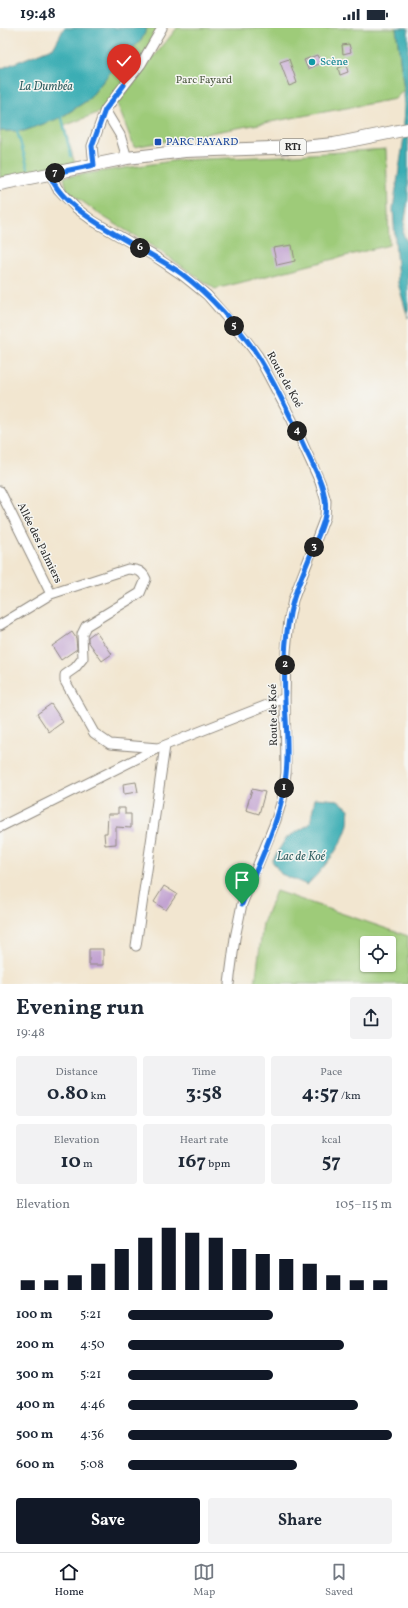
<!DOCTYPE html>
<html lang="en">
<head>
<meta charset="utf-8">
<style>
	:root { --surface:#fff; --page:#f2f2f3; --text:#1f2937; --muted:#747a83; --line:#e0e1e3; --accent:#111827 }
	body { margin:0; font-family:Vollkorn,serif; background:var(--page); color:var(--text); height:100vh; display:flex; flex-direction:column; font-size:15px; white-space:nowrap }
	* { box-sizing:border-box; margin:0 }
	p { font-size:13px; color:var(--muted) }
	.icon { flex:none; width:22px; height:22px; fill:none; stroke:currentColor; stroke-width:2; stroke-linecap:round; stroke-linejoin:round }
	.map { position:relative; height:956px; overflow:hidden }
	.drawer { display:flex; flex-direction:column; background:var(--surface); flex:1 }
	.drawer>* { flex:none }
	.tools { position:absolute; left:360px; top:908px; display:grid; gap:8px }
	.tools a { display:grid; place-items:center; width:36px; height:36px; border-radius:4px; background:var(--surface); box-shadow:0 1px 3px #0004; font-size:20px }
	.pin { position:absolute; display:grid; place-items:center; width:34px; height:34px; color:#fff; margin:-41px -17px; border-radius:50% 50% 50% 0; rotate:-45deg; box-shadow:0 0 4px #0007 }
	.pin .icon { rotate:45deg }
	.km { position:absolute; width:20px; height:20px; margin:-10px; border-radius:50%; background:#222; color:#fff; font-size:11px; line-height:20px; text-align:center }
	.round { display:grid; place-items:center; flex:none; width:42px; height:42px; border-radius:4px; background:var(--page) }
	.summary { display:flex; align-items:center; justify-content:space-between; height:68px; padding:0 16px }
	h1 { font-size:22px; font-weight:700; line-height:30px }
	.figures { display:grid; grid-template-columns:repeat(3,1fr); gap:6px; height:68px; padding:4px 16px }
	.figures div { display:grid; align-content:center; border-radius:4px; background:var(--page); text-align:center }
	.figures b { font-size:20px; font-weight:700 }
	.figures small { font-size:11px; font-weight:400 }
	.figures p { font-size:11px }
	.chart { height:112px; padding:8px 16px }
	.chart p { display:flex; justify-content:space-between }
	.chart svg { width:100%; height:72px; margin-top:4px; stroke:var(--accent); stroke-width:6 }
	.action { display:flex; gap:8px; margin-top:auto; padding:8px 16px }
	.action a { flex:1; height:46px; border-radius:4px; background:var(--accent); color:#fff; font-size:16px; font-weight:700; line-height:46px; text-align:center }
	.action a+a { background:var(--page); color:var(--text) }
	ul { padding:0 16px; list-style:none; font-size:13px }
	li { display:grid; grid-template-columns:64px 48px 1fr; align-items:center; height:30px }
	li i { height:10px; border-radius:5px; background:var(--accent) }
	.status { display:flex; justify-content:space-between; align-items:center; height:28px; padding:0 20px; background:var(--surface); direction:ltr }
	.status svg { height:11px; fill:currentColor }
	.dock { display:flex; justify-content:space-around; align-items:center; height:56px; border-top:1px solid var(--line); background:var(--surface); font-size:11px; color:var(--muted) }
	.dock a { display:grid; justify-items:center; gap:2px }
	.dock .on { color:var(--accent) }
	.map>svg:first-child { display:block }
	.green { fill:#9ecb79; stroke:#647b52; fill-rule:evenodd }
	.water { fill:#3badb4; stroke:#336c70 }
	.lines { fill:none; stroke-linecap:round; stroke-linejoin:round }
	.stream { stroke:#3badb4; stroke-width:2.5 }
	.building { fill:#c3a4d2 }
	.minor-casing { stroke:#8e887e; stroke-width:11 }
	.major-casing { stroke:#8e887e; stroke-width:14 }
	.minor { stroke:#fff; stroke-width:9 }
	.major { stroke:#fff; stroke-width:12 }
	.route-casing { stroke:#fff; stroke-width:8 }
	.route { stroke:#1a73e8; stroke-width:5 }
	.culture-dot { fill:#0f9aa8; stroke:#f6f6f2; stroke-width:1.5 }
	.transit-dot { fill:#1a4fb4; stroke:#f6f6f2; stroke-width:1.5 }
	.labels { text-anchor:middle; dominant-baseline:central; stroke-width:3; stroke-linejoin:round; paint-order:stroke }
	.shield { fill:#f6f6f2; stroke:#686867; stroke-width:1 }
	.shield-label { font-size:10px; font-weight:bold; fill:#2b2b2b }
	.culture-label { font-size:11px; fill:#0d838f; stroke:#f6f6f2; text-anchor:start }
	.park-label { font-size:11px; fill:#4e5b42; stroke:#f6f6f2 }
	.transit-label { font-size:11px; fill:#164399; stroke:#f6f6f2; text-anchor:start }
	.street-label { font-size:11px; fill:#2b2b2b; stroke:#f6f6f2 }
	.water-label { font-size:12px; font-style:italic; fill:#315f62; stroke:#f6f6f2 }
</style>
</head>
<body>
<div class="status"><b>19:48</b><svg viewBox="0 0 49 12"><path d="M0 12V9h3v3zM5 12V6h3v6zM10 12V3h3v9zM15 12V0h3v12zM26 1h20v11H26zM47 4h2v5h-2z"/></svg></div>
<div class="map">
<svg width="408" height="956" viewBox="0 0 408 956">
	<rect width="100%" height="100%" fill="#f6f6f2"/>
	<filter id="ink" filterUnits="userSpaceOnUse"><feTurbulence type="fractalNoise" baseFrequency=".025" numOctaves="2"/><feDisplacementMap in="SourceGraphic" scale="8" xChannelSelector="R" yChannelSelector="G"/><feConvolveMatrix kernelMatrix="1 2 1 2 8 2 1 2 1" color-interpolation-filters="sRGB"/></filter>
	<filter id="wash" filterUnits="userSpaceOnUse"><feTurbulence type="fractalNoise" baseFrequency=".012" numOctaves="4" result="noise"/><feDisplacementMap in="SourceGraphic" scale="16" xChannelSelector="R" yChannelSelector="G"/><feGaussianBlur stdDeviation="0.9" result="paint"/><feColorMatrix in="noise" values="0 0 0 0 0 0 0 0 0 0 0 0 0 0 0 0 0 1.4 0 .05"/><feComposite in="paint" operator="in"/></filter>
	<g filter="url(#wash)">
		<rect width="100%" height="100%" fill="#f2e6d0"/>
		<path class="green" d="M147,0H162L105,82L64,98L75,136L0,150V103H24L62,89L88,72L112,42L142,11Z
			M177,0H396L404,62L395,71L134,119L117,75Z
			M386,121L389,217L215,261L157,221L102,188L67,162L64,149L179,132L281,128Z
			M276,863L408,908V956H255L263,895ZM367,915H389V937H367Z"/>
		<path class="water" d="M64,0H147L142,11L112,42L88,72L60,90L24,103H0V41L54,19Z
			M396,0H408V171L403,206L408,215V290L398,255L393,181L404,109V62Z
			M315,770L338,772L349,781C348,786 349,791 348,796C344,817 321,843 307,857L281,846L272,833L286,810L310,796Z"/>
		<g class="lines">
			<path class="stream" d="M61,86L71,128
				M16,100L28,140"/>
		</g>
		<g id="blocks">
			<path class="building" d="M349,16L351,24L343,26L342,17Z
				M317,27L321,35L308,41L304,32Z
				M289,31L297,55L289,58L280,34Z
				M346,37L348,44L340,47L338,40Z
				M292,217L295,233L277,237L273,220Z
				M96,603L112,626L102,633L88,613V609Z
				M72,604L76,610L77,621L61,632L52,618Z
				M51,676L63,694L49,704L37,686Z
				M136,754L138,764L124,766L123,756Z
				M252,761L265,764L259,786L246,782Z
				M118,780H125V786H131V800L116,799V816L105,817L104,805H107L108,786H118Z
				M164,858L177,866L166,882L154,874Z
				M89,921H103V937H89Z"/>
		</g>
	</g>
	<g filter="url(#ink)">
		<use href="#blocks" fill-opacity="0" stroke="#8e887e" stroke-width="1"/>
		<g class="lines">
			<g class="minor-casing">
				<path id="minor" d="M127,130L120,107L105,82L141,36L162,0
					M94,137L92,118L105,82
					M51,146L57,160L76,180L93,193L154,228L182,247L207,267L246,312L258,328L292,392L320,454L326,473L325,489L293,572L289,592L286,623L285,670L286,745L282,772L276,792L242,876L235,910L229,956
					M0,463L51,566
					M0,597L51,566L128,541C137,542 142,542 146,551L140,565L86,598L82,606L83,630L75,640L65,647V653L94,705L110,716L158,720
					M0,799L158,720L285,670
					M136,918L165,718"/>
			</g>
			<g class="major-casing">
				<path id="major" d="M0,156L127,130L185,123L302,119L334,116L408,101"/>
			</g>
			<use href="#minor" class="minor"/>
			<use href="#major" class="major"/>
		</g>
	</g>
	<g class="lines" filter="url(#ink)">
		<g class="route-casing">
			<path id="route" d="M124,57L105,82L92,118L94,137L50,146C61,186 148,221 182,246C210,267 239,299 258,328C275,356 290,387 303,416C311,434 323,453 325,472C328,488 320,503 314,518C305,542 293,565 289,591C284,617 284,646 285,673C286,697 289,722 286,746C282,791 259,834 242,876"/>
		</g>
		<use href="#route" class="route"/>
	</g>
	<circle class="culture-dot" cx="312" cy="34" r="4"/>
	<rect class="transit-dot" x="154" y="110" width="8" height="8" rx="2"/>
	<g class="labels">
		<rect class="shield" x="280" y="111" width="26" height="16" rx="3"/>
		<g class="shield-label">
			<text x="293" y="119">RT1</text>
		</g>
		<g class="culture-label">
			<text x="320" y="34">Scène</text>
		</g>
		<g class="park-label">
			<text x="204" y="52">Parc Fayard</text>
		</g>
		<g class="transit-label">
			<text x="166" y="114">PARC FAYARD</text>
		</g>
		<g class="street-label">
			<text transform="translate(284 352) rotate(61)">Route de Koé</text>
			<text transform="translate(39 515) rotate(64)">Allée des Palmiers</text>
			<text transform="translate(274 687) rotate(-91)">Route de Koé</text>
		</g>
		<g class="water-label">
			<text x="46" y="59">La Dumbéa</text>
			<text x="301" y="829">Lac de Koé</text>
		</g>
	</g>
</svg>
<div class="tools">
<a><svg class="icon" aria-label="locate" viewBox="0 0 24 24"><circle cx="12" cy="12" r="6"/><path d="M12 2v4M12 18v4M2 12h4M18 12h4"/></svg></a>
</div>
<div class="pin" style="left:242px;top:876px;background:#1e9e55"><svg class="icon" aria-label="arrive" viewBox="0 0 24 24"><path d="M6 21V4h12l-3 4 3 4H6"/></svg></div>
<div class="pin" style="left:124px;top:57px;background:#d93025"><svg class="icon" aria-label="check" viewBox="0 0 24 24"><path d="M5 12l5 5 9-10"/></svg></div>
<b class="km" style="left:284px;top:760px">1</b>
<b class="km" style="left:285px;top:637px">2</b>
<b class="km" style="left:314px;top:519px">3</b>
<b class="km" style="left:297px;top:403px">4</b>
<b class="km" style="left:234px;top:298px">5</b>
<b class="km" style="left:140px;top:220px">6</b>
<b class="km" style="left:55px;top:145px">7</b>
</div>
<section class="drawer">
<div class="summary"><div><h1>Evening run</h1><p>19:48</p></div><a class="round"><svg class="icon" aria-label="share" viewBox="0 0 24 24"><path d="M12 15V3M7 8l5-5 5 5M5 13v7h14v-7"/></svg></a></div>
<div class="figures">
<div><p>Distance</p><b>0.80<small> km</small></b></div>
<div><p>Time</p><b>3:58</b></div>
<div><p>Pace</p><b>4:57<small> /km</small></b></div>
</div>
<div class="figures">
<div><p>Elevation</p><b>10<small> m</small></b></div>
<div><p>Heart rate</p><b>167<small> bpm</small></b></div>
<div><p>kcal</p><b>57</b></div>
</div>
<div class="chart"><p><span>Elevation</span>105–115 m</p>
<svg viewBox="0 0 160 44" preserveAspectRatio="none"><path d="M5 44V38M15 44V38M25 44V35M35 44V28M45 44V19M55 44V12M65 44V6M75 44V9M85 44V12M95 44V19M105 44V22M115 44V25M125 44V28M135 44V35M145 44V38M155 44V38"/></svg>
</div>
<ul>
<li><b>100 m</b>5:21<i style="width:55%"></i></li>
<li><b>200 m</b>4:50<i style="width:82%"></i></li>
<li><b>300 m</b>5:21<i style="width:55%"></i></li>
<li><b>400 m</b>4:46<i style="width:87%"></i></li>
<li><b>500 m</b>4:36<i style="width:100%"></i></li>
<li><b>600 m</b>5:08<i style="width:64%"></i></li>
</ul>
<div class="action"><a>Save</a><a>Share</a></div>
</section>
<nav class="dock">
<a class="on"><svg class="icon" aria-label="home" viewBox="0 0 24 24"><path d="M3 11l9-7 9 7M6 9v11h12V9"/></svg>Home</a>
<a><svg class="icon" aria-label="map" viewBox="0 0 24 24"><path d="M3 6l6-2 6 2 6-2v14l-6 2-6-2-6 2zM9 4v14M15 6v14"/></svg>Map</a>
<a><svg class="icon" aria-label="saved" viewBox="0 0 24 24"><path d="M7 4h10v16l-5-4-5 4z"/></svg>Saved</a>
</nav>
</body>
</html>
